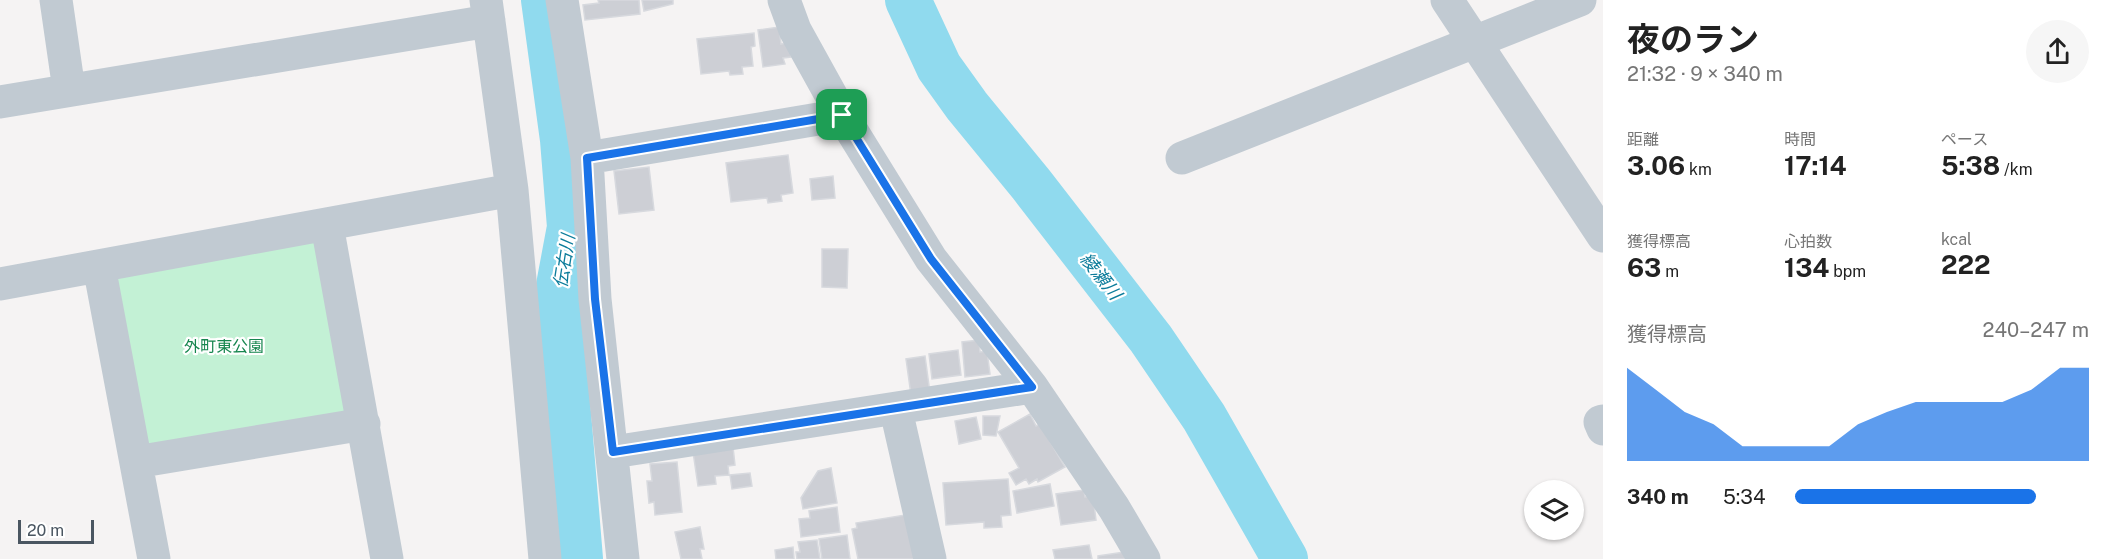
<!DOCTYPE html>
<html lang="ja">
<head>
<meta charset="utf-8">
<style>
	:root { --surface:#fff; --page:#f6f6f6; --text:#222; --muted:#767676; --accent:#1a73e8 }
	body { margin:0; font-family:"Public Sans","Noto Sans JP",sans-serif; background:var(--page); color:var(--text); height:100vh; display:flex; flex-direction:column; font-size:22px; white-space:nowrap }
	* { box-sizing:border-box; margin:0 }
	p { font-size:20px; color:var(--muted) }
	.icon { flex:none; width:33px; height:33px; fill:none; stroke:currentColor; stroke-width:2; stroke-linecap:round; stroke-linejoin:round }
	.map { position:relative; flex:1; overflow:hidden }
	.panel { display:flex; flex-direction:column; background:var(--surface); width:510px }
	.panel>* { flex:none }
	.buttons { position:absolute; left:1524px; top:480px; display:grid; gap:12px }
	.buttons a { display:grid; place-items:center; width:60px; height:60px; border-radius:50%; background:var(--surface); box-shadow:0 2px 4px #0004; font-size:30px }
	.scale { position:absolute; left:18px; bottom:15px; width:76px; box-sizing:border-box; padding-left:6px; border:3px solid #4a5661; border-top:0; font-size:16px; line-height:21px; white-space:nowrap; color:#4a5661; -webkit-text-stroke:4px #fff; paint-order:stroke }
	.pin { position:absolute; display:grid; place-items:center; width:51px; height:51px; color:#fff; margin:-26px; border-radius:12px; box-shadow:0 3px 9px #0006 }
	.round { display:grid; place-items:center; flex:none; width:63px; height:63px; border-radius:32px; background:var(--page) }
	.summary { display:flex; align-items:center; justify-content:space-between; height:102px; padding:0 24px }
	h1 { font-size:33px; font-weight:700; line-height:45px }
	.stats { display:grid; grid-template-columns:repeat(3,1fr); gap:9px; height:102px; padding:6px 24px }
	.stats div { display:grid; align-content:center }
	.stats b { font-size:26px; font-weight:700 }
	.stats small { font-size:16px; font-weight:400 }
	.stats p { font-size:16px }
	.chart { height:168px; padding:12px 24px }
	.chart p { display:flex; justify-content:space-between }
	.chart svg { width:100%; height:108px; margin-top:6px; fill:var(--accent); opacity:.7 }
	ul { padding:0 24px; list-style:none; font-size:20px }
	li { display:grid; grid-template-columns:96px 72px 1fr; align-items:center; height:45px }
	li i { height:15px; border-radius:8px; background:var(--accent) }
	main { display:flex; flex:1; min-height:0 }
	.map>svg:first-child { display:block }
	.green { fill:#c3f1d5 }
	.lines { fill:none; stroke-linecap:round; stroke-linejoin:round }
	.river { stroke:#90daee; stroke-width:46 }
	.building { fill:#cdcfd5; stroke:#d7d9de; stroke-width:1.5 }
	.minor { stroke:#c1cad2; stroke-width:33 }
	.route-casing { stroke:#fff; stroke-width:12 }
	.route { stroke:#1a73e8; stroke-width:8 }
	.labels { text-anchor:middle; dominant-baseline:central; stroke-width:4.5; stroke-linejoin:round; paint-order:stroke }
	.park-label { font-size:16px; fill:#17864f; stroke:#fff }
	.water-label { font-size:18px; font-style:italic; fill:#0c7c9b; stroke:#fff }
</style>
</head>
<body>
<main>
<div class="map">
<svg width="1603" height="559" viewBox="0 0 1603 559">
	<rect width="100%" height="100%" fill="#f5f3f3"/>
	<path class="green" d="M311,237L321,243L348,412L147,454L112,279Z"/>
	<g class="lines">
		<path class="river" d="M544,0L563,140L570,227L558,291L580,559
			M908,0L939,67L967,106L1031,184L1151,339L1204,417L1285,559"/>
	</g>
	<path class="building" d="M598,0H639L640,14L585,20L583,5L599,3Z
		M642,0H673V4L644,11Z
		M779,27L781,44L789,42L791,57L783,58L785,64L763,67L758,30Z
		M754,33L755,46L751,47L753,66L742,67L743,74L730,75L729,71L701,74L697,39Z
		M788,155L793,193L781,195L782,201L768,203L767,198L731,202L726,163Z
		M649,167L654,210L619,214L614,171Z
		M833,176L835,198L812,200L810,179Z
		M822,249H848L847,288L822,287Z
		M979,340L980,352L987,351L990,374L965,377L962,342Z
		M958,350L961,375L932,379L929,354Z
		M925,356L930,393L911,395L906,359Z
		M1030,414L1036,426L1040,424L1065,467L1038,482L1037,479L1029,484L1026,479L1016,485L1009,473L1019,468L998,432Z
		M983,416H1000L996,436L983,435Z
		M976,417L981,439L959,444L955,421Z
		M733,447L735,465L728,466L729,475L715,476L716,484L698,486L693,452Z
		M677,462L682,512L655,515L654,502L649,503L647,481H652L650,464Z
		M831,468L837,503L803,509L801,498L818,471Z
		M750,473L752,486L732,489L730,475Z
		M1008,479L1011,515L1001,516L1002,527L984,528V522L946,525L943,483Z
		M1050,484L1054,506L1017,513L1013,491Z
		M1084,490L1085,497L1093,496L1096,520L1061,525L1056,494Z
		M837,507L840,532L801,537L799,519L810,518L809,511Z
		M911,514L915,559H858L852,529L857,528L856,523Z
		M700,527L704,549H700L702,559H681L675,532Z
		M847,535L850,559H822L819,539Z
		M817,540L820,559H797L796,552H800L798,542Z
		M1089,545L1092,559H1055L1053,550Z
		M793,547L794,559H776L775,550Z
		M1124,552L1125,559H1098V556Z"/>
	<g class="lines">
		<path class="minor" d="M56,0L69,90
			M486,0L512,190L545,559
			M562,0L587,158L595,299L623,559
			M784,0L795,30L842,115L931,259L1032,387L1114,508L1144,559
			M1447,0L1603,236
			M0,102L489,21
			M587,158L842,115
			M1182,158L1580,0
			M327,225L387,559
			M99,266L154,559
			M0,284L512,190
			M896,410L930,559
			M1603,421L1600,422L1603,429
			M613,452L1032,387
			M136,462L364,424"/>
	</g>
	<g class="lines">
		<g class="route-casing">
			<path id="route" d="M842,115L931,259L1032,387L613,452L595,299L587,158Z"/>
		</g>
		<use href="#route" class="route"/>
	</g>
	<g class="labels">
		<g class="park-label">
			<text x="224" y="346">外町東公園</text>
		</g>
		<g class="water-label">
			<text transform="translate(564 261) rotate(-81)">伝右川</text>
			<text transform="translate(1101 276) rotate(52)">綾瀬川</text>
		</g>
	</g>
</svg>
<div class="buttons">
<a><svg class="icon" aria-label="layers" viewBox="0 0 24 24"><path d="M12 4l9 5-9 5-9-5zM3 14l9 5 9-5"/></svg></a>
</div>
<div class="scale">20 m</div>
<div class="pin" style="left:842px;top:115px;background:#1e9e55"><svg class="icon" aria-label="arrive" viewBox="0 0 24 24"><path d="M6 21V4h12l-3 4 3 4H6"/></svg></div>
</div>
<section class="panel">
<div class="summary"><div><h1>夜のラン</h1><p>21:32 · 9 × 340 m</p></div><a class="round"><svg class="icon" aria-label="share" viewBox="0 0 24 24"><path d="M12 15V3M7 8l5-5 5 5M5 13v7h14v-7"/></svg></a></div>
<div class="stats">
<div><p>距離</p><b>3.06<small> km</small></b></div>
<div><p>時間</p><b>17:14</b></div>
<div><p>ペース</p><b>5:38<small> /km</small></b></div>
</div>
<div class="stats">
<div><p>獲得標高</p><b>63<small> m</small></b></div>
<div><p>心拍数</p><b>134<small> bpm</small></b></div>
<div><p>kcal</p><b>222</b></div>
</div>
<div class="chart"><p><span>獲得標高</span>240–247 m</p>
<svg viewBox="0 0 160 44" preserveAspectRatio="none"><path d="M0 44V6L10 15L20 24L30 29L40 38L50 38L60 38L70 38L80 29L90 24L100 20L110 20L120 20L130 20L140 15L150 6L160 6V44z"/></svg>
</div>
<ul>
<li><b>340 m</b>5:34<i style="width:82%"></i></li>
</ul>
</section>
</main>
</body>
</html>
